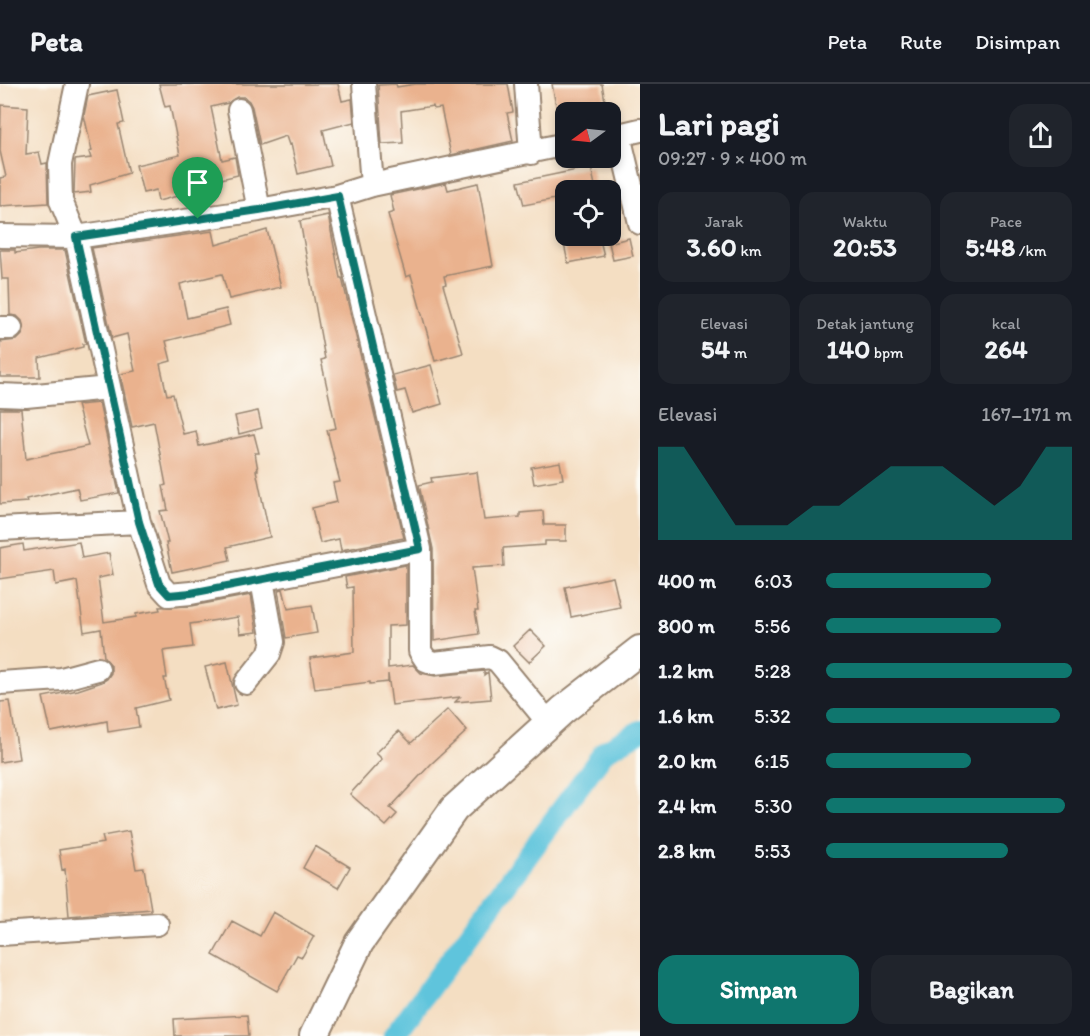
<!DOCTYPE html>
<html lang="id">
<head>
<meta charset="utf-8">
<style>
	:root { --surface:#171b24; --page:#20242c; --text:#f1f3f6; --muted:#9ea1a6; --line:#363941; --accent:#0f766e }
	body { margin:0; font-family:Itim,sans-serif; background:var(--page); color:var(--text); height:100vh; display:flex; flex-direction:column; font-size:22px; white-space:nowrap }
	* { box-sizing:border-box; margin:0 }
	p { font-size:20px; color:var(--muted) }
	.icon { flex:none; width:33px; height:33px; fill:none; stroke:currentColor; stroke-width:2; stroke-linecap:round; stroke-linejoin:round }
	.map { position:relative; flex:1; overflow:hidden }
	.panel { display:flex; flex-direction:column; background:var(--surface); width:450px }
	.panel>* { flex:none }
	.needle { width:39px; rotate:255deg }
	.buttons { position:absolute; left:555px; top:18px; display:grid; gap:12px }
	.buttons a { display:grid; place-items:center; width:66px; height:66px; border-radius:12px; background:var(--surface); box-shadow:0 3px 9px #0003; font-size:30px }
	.pin { position:absolute; display:grid; place-items:center; width:51px; height:51px; color:#fff; margin:-62px -26px; border-radius:50% 50% 50% 0; rotate:-45deg; box-shadow:0 0 6px #0007 }
	.pin .icon { rotate:45deg }
	.round { display:grid; place-items:center; flex:none; width:63px; height:63px; border-radius:18px; background:var(--page) }
	.summary { display:flex; align-items:center; justify-content:space-between; height:102px; padding:0 18px }
	h1 { font-size:33px; font-weight:700; line-height:45px }
	.metrics { display:grid; grid-template-columns:repeat(3,1fr); gap:9px; height:102px; padding:6px 18px }
	.metrics div { display:grid; align-content:center; border-radius:15px; background:var(--page); text-align:center }
	.metrics b { font-size:26px; font-weight:700 }
	.metrics small { font-size:16px; font-weight:400 }
	.metrics p { font-size:16px }
	.chart { height:168px; padding:12px 18px }
	.chart p { display:flex; justify-content:space-between }
	.chart svg { width:100%; height:108px; margin-top:6px; fill:var(--accent); opacity:.7 }
	.button { display:flex; gap:12px; margin-top:auto; padding:12px 18px }
	.button a { flex:1; height:69px; border-radius:18px; background:var(--accent); color:#fff; font-size:24px; font-weight:700; line-height:69px; text-align:center }
	.button a+a { background:var(--page); color:var(--text) }
	ul { padding:0 18px; list-style:none; font-size:20px }
	li { display:grid; grid-template-columns:96px 72px 1fr; align-items:center; height:45px }
	li i { height:15px; border-radius:8px; background:var(--accent) }
	header { display:flex; align-items:center; gap:36px; box-sizing:border-box; height:84px; padding:0 30px; background:var(--surface); border-bottom:2px solid var(--line) }
	header strong { font-size:28px }
	nav { display:flex; gap:33px; margin-inline-start:auto; font-size:21px }
	main { display:flex; flex:1; min-height:0 }
	.map>svg:first-child { display:block }
	.lines { fill:none; stroke-linecap:round; stroke-linejoin:round }
	.canal { stroke:#5fc4dc; stroke-width:22 }
	.building { fill:#eab28e }
	.minor-casing { stroke:#988470; stroke-width:26 }
	.tertiary-casing { stroke:#988470; stroke-width:32 }
	.minor { stroke:#fff; stroke-width:22 }
	.tertiary { stroke:#fff; stroke-width:28 }
	.route-casing { stroke:#fff; stroke-width:12 }
	.route { stroke:#0f766e; stroke-width:8 }
</style>
</head>
<body>
<header>
<strong>Peta</strong>
<nav><a>Peta</a><a>Rute</a><a>Disimpan</a></nav>
</header>
<main>
<div class="map">
<svg width="640" height="952" viewBox="0 0 640 952">
	<rect width="100%" height="100%" fill="#fdfcf7"/>
	<filter id="ink" filterUnits="userSpaceOnUse"><feTurbulence type="fractalNoise" baseFrequency=".0167" numOctaves="2"/><feDisplacementMap in="SourceGraphic" scale="12" xChannelSelector="R" yChannelSelector="G"/><feConvolveMatrix kernelMatrix="1 2 1 2 8 2 1 2 1" color-interpolation-filters="sRGB"/></filter>
	<filter id="wash" filterUnits="userSpaceOnUse"><feTurbulence type="fractalNoise" baseFrequency=".008" numOctaves="4" result="noise"/><feDisplacementMap in="SourceGraphic" scale="24" xChannelSelector="R" yChannelSelector="G"/><feGaussianBlur stdDeviation="1.35" result="paint"/><feColorMatrix in="noise" values="0 0 0 0 0 0 0 0 0 0 0 0 0 0 0 0 0 1.4 0 .05"/><feComposite in="paint" operator="in"/></filter>
	<g filter="url(#wash)">
		<rect width="100%" height="100%" fill="#f4dec2"/>
		<g class="lines">
			<path class="canal" d="M394,952L605,667L640,647"/>
		</g>
		<g id="blocks">
			<path class="building" d="M159,0H338L342,17L352,15L354,38L323,46L331,82L298,90L291,60L289,61L286,52L260,61L252,23L249,17L244,13H237L228,19L211,23L222,76L235,73L238,91L200,100L201,106L158,117L156,106L143,109L136,81L180,71L170,22L165,23Z
				M396,0L397,3L416,0H508L513,28L507,29L513,57L451,71L441,24L434,25L433,22L401,27L403,59L382,60L378,1Z
				M552,0H602L607,28H557Z
				M117,6L124,39L118,40L129,89L90,101L91,108L74,110L75,76L91,74L89,68L92,67L84,31L88,12Z
				M1,21L28,23L26,70L39,68L42,80L47,79L48,119L0,122V94L6,93L0,67Z
				M591,83L596,106H566V113L524,121L518,98Z
				M446,99L448,106L478,99L493,182L444,192L446,200L443,201L463,269L435,277L411,191L406,193L388,130L394,128L390,111Z
				M328,131L340,194H342L404,454L341,466L339,455L320,459L312,424L337,418L333,399L340,398L327,346L336,344L321,276L325,275L300,137Z
				M267,146L281,203L229,215L222,190L180,200L187,234L226,225L230,241L166,257L171,277L160,280L167,311L173,310L183,350L196,347L199,362L254,350L259,369H255L258,386H256L270,453L227,463L230,476L172,488L166,459H168L160,427L168,426L163,402L166,401L154,338L132,343L120,290L135,287L127,250L112,254L92,164L213,147L216,161Z
				M580,152H599L604,172L568,179L563,155Z
				M629,154L633,172L613,176L609,159Z
				M0,166H15V169L38,166H65L86,260H83V263L39,274L40,293H0V258L17,256L22,251L24,245L22,237L17,232L10,231L9,195H2Z
				M431,281L442,320L412,329L405,306L397,308L393,291Z
				M99,319L119,409L80,416L77,404L26,415L27,418L0,420V325H21L26,375L88,362L77,321Z
				M258,327L262,344L239,350L235,332Z
				M560,378L563,395L534,400L531,383Z
				M477,388L484,436L520,433V429L543,427L544,441H566V457H545V461L503,464L504,482L472,484L478,527H475L479,550L434,557L433,465L419,401L432,398L431,394Z
				M79,458L82,474L109,469L113,491L98,494L104,538L136,533V530L160,526L159,523L192,522L251,511L257,548L240,550L238,533L190,540L193,563L163,567L167,594H164L169,616L136,624L139,643L108,648L107,637L51,648L43,613L78,606L102,598L107,595L111,589V581L104,573L101,545L84,548L77,497L56,501L54,487L0,495V464L23,460L24,467Z
				M406,481V541L388,542V584L413,581L421,589L435,592L484,587V591L488,588L491,615L455,618L460,613L392,621L388,590V598L370,600V598L315,605L310,574L354,568L353,503L347,504L345,493Z
				M613,493L620,523L571,533L565,503Z
				M283,505L288,525L312,521L317,549L286,554L278,506Z
				M530,546L546,562L529,578L513,562Z
				M227,578L237,621L216,626L205,583Z
				M10,617L19,675L0,678V618Z
				M448,625L467,647L431,680L390,724L397,730L386,742L350,710L382,675L376,669L399,647L411,659Z
				M129,747L136,785L144,784L151,825L69,832L65,785L62,786L59,766L104,759L102,752Z
				M315,762L350,783L338,804L303,784Z
				M273,828L314,852L302,873L297,871L277,907L213,871L232,837L260,852Z
				M247,931L249,952H175L174,935Z"/>
		</g>
	</g>
	<g filter="url(#ink)">
		<use href="#blocks" fill-opacity="0" stroke="#988470" stroke-width="1.5"/>
		<g class="lines">
			<g class="minor-casing">
				<path id="minor" d="M364,0L372,101
					M526,0L531,69
					M239,26L259,126
					M619,51L640,46
					M610,52L619,51L640,139
					M337,112L420,465V567L426,576L434,579L490,573L498,577L548,638
					M0,152L76,153L259,126L337,112L372,101L566,60
					M0,244H11
					M0,311L26,312L109,304
					M139,438L159,500L169,511L191,509L420,465
					M0,445L139,438L76,153L61,117L60,80L77,0
					M0,599L61,595L98,585
					M246,599L269,570L273,558L262,496
					M0,850L157,840"/>
			</g>
			<g class="tertiary-casing">
				<path id="tertiary" d="M314,952L359,859L454,725L563,626L640,566"/>
			</g>
			<use href="#minor" class="minor"/>
			<use href="#tertiary" class="tertiary"/>
		</g>
	</g>
	<g class="lines" filter="url(#ink)">
		<g class="route-casing">
			<path id="route" d="M338,112L420,465L191,509L169,511L159,500L139,438L76,153L259,126Z"/>
		</g>
		<use href="#route" class="route"/>
	</g>
</svg>
<div class="buttons">
<a><svg class="needle" viewBox="-14 -14 28 28"><path d="M0-13l5 13h-10z" fill="#e53935"/><path d="M0 13l5-13h-10z" fill="#9ea1a6"/></svg></a>
<a><svg class="icon" aria-label="locate" viewBox="0 0 24 24"><circle cx="12" cy="12" r="6"/><path d="M12 2v4M12 18v4M2 12h4M18 12h4"/></svg></a>
</div>
<div class="pin" style="left:198px;top:135px;background:#1e9e55"><svg class="icon" aria-label="arrive" viewBox="0 0 24 24"><path d="M6 21V4h12l-3 4 3 4H6"/></svg></div>
</div>
<section class="panel">
<div class="summary"><div><h1>Lari pagi</h1><p>09:27 · 9 × 400 m</p></div><a class="round"><svg class="icon" aria-label="share" viewBox="0 0 24 24"><path d="M12 15V3M7 8l5-5 5 5M5 13v7h14v-7"/></svg></a></div>
<div class="metrics">
<div><p>Jarak</p><b>3.60<small> km</small></b></div>
<div><p>Waktu</p><b>20:53</b></div>
<div><p>Pace</p><b>5:48<small> /km</small></b></div>
</div>
<div class="metrics">
<div><p>Elevasi</p><b>54<small> m</small></b></div>
<div><p>Detak jantung</p><b>140<small> bpm</small></b></div>
<div><p>kcal</p><b>264</b></div>
</div>
<div class="chart"><p><span>Elevasi</span>167–171 m</p>
<svg viewBox="0 0 160 44" preserveAspectRatio="none"><path d="M0 44V6L10 6L20 22L30 38L40 38L50 38L60 30L70 30L80 22L90 14L100 14L110 14L120 22L130 30L140 22L150 6L160 6V44z"/></svg>
</div>
<ul>
<li><b>400 m</b>6:03<i style="width:67%"></i></li>
<li><b>800 m</b>5:56<i style="width:71%"></i></li>
<li><b>1.2 km</b>5:28<i style="width:100%"></i></li>
<li><b>1.6 km</b>5:32<i style="width:95%"></i></li>
<li><b>2.0 km</b>6:15<i style="width:59%"></i></li>
<li><b>2.4 km</b>5:30<i style="width:97%"></i></li>
<li><b>2.8 km</b>5:53<i style="width:74%"></i></li>
</ul>
<div class="button"><a>Simpan</a><a>Bagikan</a></div>
</section>
</main>
</body>
</html>
